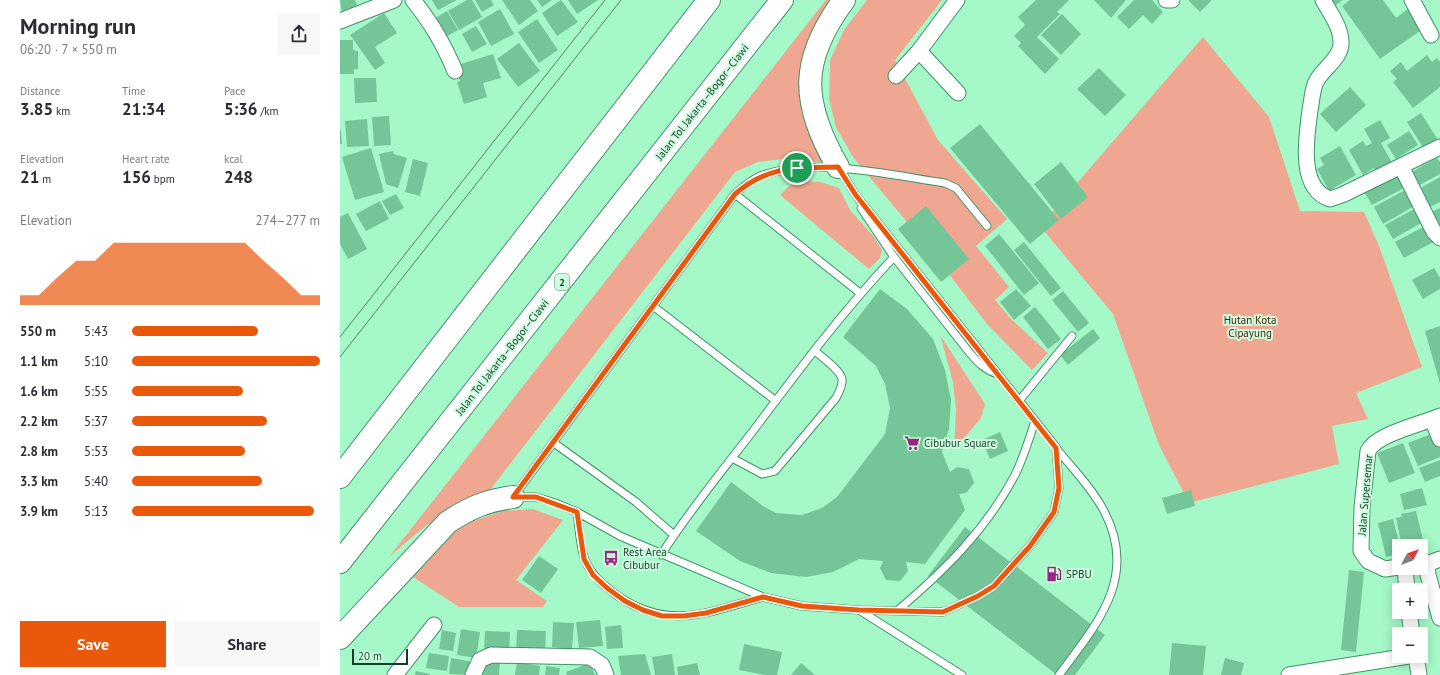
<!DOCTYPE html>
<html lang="en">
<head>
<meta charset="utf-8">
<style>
	:root { --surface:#fff; --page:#f7f7f7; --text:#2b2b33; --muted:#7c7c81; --accent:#ea580c }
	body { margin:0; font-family:"PT Sans",sans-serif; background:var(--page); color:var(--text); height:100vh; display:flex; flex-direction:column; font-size:15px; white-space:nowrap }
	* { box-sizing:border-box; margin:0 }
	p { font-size:13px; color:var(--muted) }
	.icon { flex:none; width:22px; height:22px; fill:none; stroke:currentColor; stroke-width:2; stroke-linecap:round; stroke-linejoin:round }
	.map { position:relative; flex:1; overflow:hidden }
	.side { display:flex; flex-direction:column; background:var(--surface); width:340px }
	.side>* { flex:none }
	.needle { width:26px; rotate:49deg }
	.fabs { position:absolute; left:1052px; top:539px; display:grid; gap:8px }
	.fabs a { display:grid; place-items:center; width:36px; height:36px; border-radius:0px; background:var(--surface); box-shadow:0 2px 10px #0003; font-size:20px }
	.scale { position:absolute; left:12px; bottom:10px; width:56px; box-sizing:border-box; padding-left:4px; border:2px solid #183a28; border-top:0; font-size:11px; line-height:14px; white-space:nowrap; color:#183a28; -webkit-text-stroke:3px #cdfddf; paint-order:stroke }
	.pin { position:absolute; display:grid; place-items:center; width:34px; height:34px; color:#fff; margin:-17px; border:2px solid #fff; border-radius:50%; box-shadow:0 1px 4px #0007 }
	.round { display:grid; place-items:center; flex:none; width:42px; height:42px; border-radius:0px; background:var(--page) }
	.head { display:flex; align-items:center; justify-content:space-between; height:68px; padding:0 20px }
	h1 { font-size:22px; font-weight:800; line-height:30px }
	.metrics { display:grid; grid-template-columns:repeat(3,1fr); gap:6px; height:68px; padding:4px 20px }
	.metrics div { display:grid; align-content:center }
	.metrics b { font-size:17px; font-weight:800 }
	.metrics small { font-size:11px; font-weight:400 }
	.metrics p { font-size:11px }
	.chart { height:112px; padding:8px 20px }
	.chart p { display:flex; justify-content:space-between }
	.chart svg { width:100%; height:72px; margin-top:4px; fill:var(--accent); opacity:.7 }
	.primary-button { display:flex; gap:8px; margin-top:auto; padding:8px 20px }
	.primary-button a { flex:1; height:46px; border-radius:0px; background:var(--accent); color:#fff; font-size:16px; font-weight:800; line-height:46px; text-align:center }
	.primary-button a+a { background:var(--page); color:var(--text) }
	ul { padding:0 20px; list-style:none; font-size:13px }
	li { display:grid; grid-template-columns:64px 48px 1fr; align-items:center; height:30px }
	li i { height:10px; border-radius:5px; background:var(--accent) }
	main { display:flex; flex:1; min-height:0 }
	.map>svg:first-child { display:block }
	.green { fill:#f0a791 }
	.building { fill:#74c698 }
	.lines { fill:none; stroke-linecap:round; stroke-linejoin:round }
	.service-casing { stroke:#409267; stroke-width:9 }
	.minor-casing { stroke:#409267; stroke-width:17 }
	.motorway-casing { stroke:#409267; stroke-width:24 }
	.service { stroke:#fff; stroke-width:7 }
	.minor { stroke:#fff; stroke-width:15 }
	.motorway { stroke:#fff; stroke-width:22 }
	.tram { stroke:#508567; stroke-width:1 }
	.route-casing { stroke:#fff; stroke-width:8 }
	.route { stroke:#ea580c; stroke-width:5 }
	.labels { text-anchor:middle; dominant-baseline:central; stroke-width:4; stroke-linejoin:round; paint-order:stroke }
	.shield { fill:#cdfddf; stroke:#4e745f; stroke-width:1 }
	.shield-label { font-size:10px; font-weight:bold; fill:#183a28 }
	.street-label { font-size:11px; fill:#183a28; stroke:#cdfddf }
	.park-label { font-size:11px; fill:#512112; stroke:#cdfddf }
	.poi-label { font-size:11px; fill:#183a28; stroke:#cdfddf; text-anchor:start }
</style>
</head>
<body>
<main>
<section class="side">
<div class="head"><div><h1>Morning run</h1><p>06:20 · 7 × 550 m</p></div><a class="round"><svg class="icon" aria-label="share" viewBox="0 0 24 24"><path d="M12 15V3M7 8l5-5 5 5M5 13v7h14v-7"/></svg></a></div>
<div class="metrics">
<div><p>Distance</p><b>3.85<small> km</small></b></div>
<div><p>Time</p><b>21:34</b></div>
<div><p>Pace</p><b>5:36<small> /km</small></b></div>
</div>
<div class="metrics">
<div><p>Elevation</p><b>21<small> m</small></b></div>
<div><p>Heart rate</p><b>156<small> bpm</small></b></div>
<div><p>kcal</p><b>248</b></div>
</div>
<div class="chart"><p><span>Elevation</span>274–277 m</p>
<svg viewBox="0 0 160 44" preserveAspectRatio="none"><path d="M0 44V38L10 38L20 27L30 17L40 17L50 6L60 6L70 6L80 6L90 6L100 6L110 6L120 6L130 17L140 27L150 38L160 38V44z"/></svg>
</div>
<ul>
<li><b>550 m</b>5:43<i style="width:67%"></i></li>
<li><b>1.1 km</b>5:10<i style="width:100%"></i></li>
<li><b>1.6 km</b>5:55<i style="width:59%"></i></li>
<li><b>2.2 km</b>5:37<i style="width:72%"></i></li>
<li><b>2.8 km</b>5:53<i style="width:60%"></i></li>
<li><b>3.3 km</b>5:40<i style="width:69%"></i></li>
<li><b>3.9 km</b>5:13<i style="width:97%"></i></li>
</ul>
<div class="primary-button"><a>Save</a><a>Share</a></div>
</section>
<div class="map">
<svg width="1100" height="675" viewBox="0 0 1100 675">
	<rect width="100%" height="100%" fill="#a5f8c7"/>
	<path class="green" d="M486,0H496L469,47L486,163L451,158L418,162L395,172L150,490C108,506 82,528 49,557Z
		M527,0H602L555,60L598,140L667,219L636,246L669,287L655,300L671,319L708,353L692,370L647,324L596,257L513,157L496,127L489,99L490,60L504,30Z
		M863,37L929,117L960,211L1024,212L1039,246L1082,367L1016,393L1028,419L992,426L999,464L849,503L819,445L773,314L700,226Z
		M464,181L480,182L499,188L510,210L534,237L542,250L540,258L529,269L440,195L449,186Z
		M600,335L645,404L641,418L614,450L616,410L613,382Z
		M193,509L223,520L176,580L207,601L203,607H119L70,575L89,554L121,525L163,511Z"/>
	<path class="building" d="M0,0H15L18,7L2,14Z
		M92,0H117L98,10Z
		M127,0H132L142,17L119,30L108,11Z
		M135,0H151L154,5L142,12Z
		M162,0H190L198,11L179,25Z
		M197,0H212L202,7Z
		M221,0L238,22L217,36L202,13Z
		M228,0H258L237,14Z
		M696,0H729L717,12L720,14L697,37L719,59L705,74L678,46L681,43L674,36L685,25L678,17Z
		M754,0H786L771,18Z
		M794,0H812L823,12L812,24L803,15L789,29L777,17Z
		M848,0H872L860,12Z
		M992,0H1003L996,5Z
		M1010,0H1043L1056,18L1069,8L1084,28L1040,59L1002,6Z
		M160,9L174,34L151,46L138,22Z
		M107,11L118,30L102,39L92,20Z
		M44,13L57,33L35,47L45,63L35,70L10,35Z
		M722,14L741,34L721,55L701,35Z
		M197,19L218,50L199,63L178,32Z
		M136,26L147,44L132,52L122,34Z
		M0,40H13V50L18,51V69H14V74H0Z
		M179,43L200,71L178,87L157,59Z
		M153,54L161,78L143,83L147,97L124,104L117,82L120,81L115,66Z
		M1087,55L1092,62L1097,58L1100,62V87L1073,108L1053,82L1057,79L1050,71L1061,62L1067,71Z
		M759,68L786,95L765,116L737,89Z
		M14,78H36L37,102L15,103Z
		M1010,87L1026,105L996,132L980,114Z
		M1081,113L1098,140L1084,149L1067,122Z
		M49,116L51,145L34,146L32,117Z
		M27,119L29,146L7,147L5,121Z
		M1040,120L1050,138L1041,143L1052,163L1036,172L1034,168L1023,175L1009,150L1023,141L1026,146L1032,143L1024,129Z
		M640,124L719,220L690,244L610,148Z
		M0,130H1L2,144H0Z
		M1069,131L1078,145L1056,159L1047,145Z
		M1000,146L1016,175L989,191L977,169L984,165L980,158Z
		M31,148L44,192L15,200L2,157Z
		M53,151L54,154L67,158L58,188L46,184L39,154Z
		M1097,158L1100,162V174L1076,187L1068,174Z
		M73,159L88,163L80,196L65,192Z
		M721,162L748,197L721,219L694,184Z
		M1059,173L1066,187L1032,205L1024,192Z
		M1100,177V202L1088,208L1077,190Z
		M1067,189L1076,205L1043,224L1034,207Z
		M56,194L64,208L50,215L42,201Z
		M40,201L49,219L26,231L16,214Z
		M586,206L629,259L601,282L558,229Z
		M1076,208L1083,222L1053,239L1045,225Z
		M1100,208V229L1091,212Z
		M8,213L27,249L8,259L0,244V217Z
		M1087,225L1095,241L1064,258L1055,242Z
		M659,234L699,283L684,295L645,246Z
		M684,242L721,288L711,296L674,250Z
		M1094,268L1100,278V289L1083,299L1072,280Z
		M540,289L567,309L593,339L605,370L611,400L609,429L602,452L610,472L617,467L629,469L634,483L626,493L619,494L625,510L585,564L566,562L568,571L560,581L546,580L540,568L543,561L519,559L493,572L466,577L431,573L400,561L356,531L391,482L423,506L436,513L462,515L482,508L497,497L545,434L550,408L545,384L536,366L503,337Z
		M676,289L691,306L674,320L660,302Z
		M723,291L749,323L738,332L712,300Z
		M695,307L721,339L708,349L683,317Z
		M1100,326V384L1085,331Z
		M753,329L760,338L728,365L720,355Z
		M660,432L668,451L650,459L642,440Z
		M1096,432L1100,442V457L1078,466L1068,443Z
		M1063,443L1075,473L1049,483L1037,453Z
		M1100,460V476L1085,482L1079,468Z
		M1082,488L1087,505L1064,510L1060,494Z
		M851,490L855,506L827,514L822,498Z
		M1076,511L1086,552L1081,554V546H1062L1056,518L1062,517L1061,514Z
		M1053,519L1060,546L1059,554L1046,557L1038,523Z
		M625,527L765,635L735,675H717L588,576Z
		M199,556L218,569L201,593L182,580Z
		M1009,570L1024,572L1016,652L1001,650Z
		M260,620L263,646L239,648L236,622Z
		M213,622L234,623L232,649L212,647Z
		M281,625L283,648L267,649L265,627Z
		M121,629L140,632L136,658L117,655Z
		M102,630L116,633L113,651L99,649Z
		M177,630L206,631L205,654L176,652Z
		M145,631L170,632L169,654L144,653Z
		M832,643L866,646L863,675H829Z
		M404,644L442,652L437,675H426L399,670Z
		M89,653L109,656L107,671L86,668Z
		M305,654L311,675H281L278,656Z
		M332,654L335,675H315L312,657Z
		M111,658L134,662L132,675L109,674Z
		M885,658L904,663L901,675H881Z
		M145,660L160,661L159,675H143Z
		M177,662L200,666L199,675H175Z
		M250,663L255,675H227L226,672Z
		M357,663L360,675H338L337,667Z
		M461,663L475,675H451Z
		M206,666L220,668L219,675H205Z
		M76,671L90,674V675H75Z"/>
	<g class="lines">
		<g class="service-casing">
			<path id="service" d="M395,194L520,293
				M521,208L554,257L629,352C638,363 645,370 658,374
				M313,306L436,401
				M679,401L732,336
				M214,443L296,502L334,535
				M716,448C732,468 752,488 764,511C799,577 757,624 719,675
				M392,458L422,474L435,471L496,398C499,392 503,385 502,379C501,371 482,357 475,351
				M174,496L395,194C403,187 411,180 420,176C474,156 550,175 605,183L616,188L647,226
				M175,497H196L215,503L237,512L280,536L423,597L462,606L519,610L603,612L638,596L654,586L690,546L714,512L719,488L716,447L515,194L499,168
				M237,512C239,526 240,548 245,560C252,576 264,586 278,596C329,631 369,612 423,597
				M321,555C349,511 382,471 413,431C458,371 503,311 554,257
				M519,610L622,675
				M558,610C604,571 646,530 675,475C683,459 689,439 695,421"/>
		</g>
		<g class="minor-casing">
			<path id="minor" d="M73,0C92,24 103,43 115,71
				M617,0L579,51L618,93
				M826,0H832
				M983,0C990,13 1001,27 1001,42C1002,57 984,68 977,80C972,88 972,101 970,110C967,135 957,188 990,199L1002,195L1100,147
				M1072,0L1091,35
				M0,21L54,0
				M556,76L579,51
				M1061,166L1094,232L1100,238
				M1092,419L1100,439
				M1100,559L1087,564L1088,575L1100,618
				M1059,567L1045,569L1028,561L1021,551L1022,507L1028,451C1036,434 1082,424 1100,416
				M1065,568L1067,590
				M1069,612L1072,634
				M1076,656L1079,675
				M55,675L94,625
				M133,675L140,660L151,655L250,657L262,665L266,675
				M949,675L1069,656"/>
		</g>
		<g class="motorway-casing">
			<path id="motorway" d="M498,167C461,102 459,61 504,0
				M0,477L369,0
				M0,562L442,0
				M0,638L108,522C131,507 146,501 173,497"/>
		</g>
		<use href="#service" class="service"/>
		<use href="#minor" class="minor"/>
		<use href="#motorway" class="motorway"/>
		<path class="tram" d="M0,337L265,0
			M0,357L281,0"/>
	</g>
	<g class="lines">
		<g class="route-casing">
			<path id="route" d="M498,167L515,194L716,448L719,488L714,512L690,546L654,586L638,596L603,612L519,610L462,606L423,597L366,613L344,616H322L303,610L285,601L267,588L253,575L244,559L237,512L196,497H173L395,194C429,165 456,168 498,167Z"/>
		</g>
		<use href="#route" class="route"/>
	</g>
	<defs>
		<g id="supermarket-bare" transform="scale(1.2)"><path d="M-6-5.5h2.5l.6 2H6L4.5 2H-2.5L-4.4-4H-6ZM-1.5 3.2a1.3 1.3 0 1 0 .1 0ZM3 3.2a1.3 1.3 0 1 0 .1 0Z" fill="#9a2682" stroke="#cdfddf" stroke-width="2.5" paint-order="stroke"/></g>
		<g id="bus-bare" transform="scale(1.2)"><path d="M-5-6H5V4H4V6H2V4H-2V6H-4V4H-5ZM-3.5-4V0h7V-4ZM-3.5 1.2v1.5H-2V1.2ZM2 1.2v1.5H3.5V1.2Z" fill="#9a2682" stroke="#cdfddf" stroke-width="2.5" paint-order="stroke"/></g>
		<g id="fuel-bare" transform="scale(1.2)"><path d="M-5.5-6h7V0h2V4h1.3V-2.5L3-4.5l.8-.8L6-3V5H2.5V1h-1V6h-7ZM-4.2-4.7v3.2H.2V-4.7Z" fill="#9a2682" stroke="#cdfddf" stroke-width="2.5" paint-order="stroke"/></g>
	</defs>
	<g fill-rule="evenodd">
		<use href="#supermarket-bare" x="572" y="443"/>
		<use href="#bus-bare" x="271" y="558"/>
		<use href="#fuel-bare" x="714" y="574"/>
	</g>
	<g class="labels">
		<rect class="shield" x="215" y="274" width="14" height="16" rx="3"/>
		<g class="shield-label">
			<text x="222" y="282">2</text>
		</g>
		<g class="street-label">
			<text transform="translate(362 102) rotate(-52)">Jalan Tol Jakarta–Bogor–Ciawi</text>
			<text transform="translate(162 357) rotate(-52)">Jalan Tol Jakarta–Bogor–Ciawi</text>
			<text transform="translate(1025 495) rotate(-85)">Jalan Supersemar</text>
		</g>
		<g class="park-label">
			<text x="910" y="320">Hutan Kota<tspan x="910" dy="13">Cipayung</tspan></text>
		</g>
		<g class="poi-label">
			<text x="584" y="443">Cibubur Square</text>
			<text x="283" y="552">Rest Area<tspan x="283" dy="13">Cibubur</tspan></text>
			<text x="726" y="574">SPBU</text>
		</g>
	</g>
</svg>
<div class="fabs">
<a><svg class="needle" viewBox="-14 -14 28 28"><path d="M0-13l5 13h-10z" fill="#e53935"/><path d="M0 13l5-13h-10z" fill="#7c7c81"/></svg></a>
<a>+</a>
<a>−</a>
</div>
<div class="scale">20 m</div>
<div class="pin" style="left:457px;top:168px;background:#1e9e55"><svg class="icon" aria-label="arrive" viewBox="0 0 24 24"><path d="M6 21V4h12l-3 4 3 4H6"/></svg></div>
</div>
</main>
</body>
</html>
